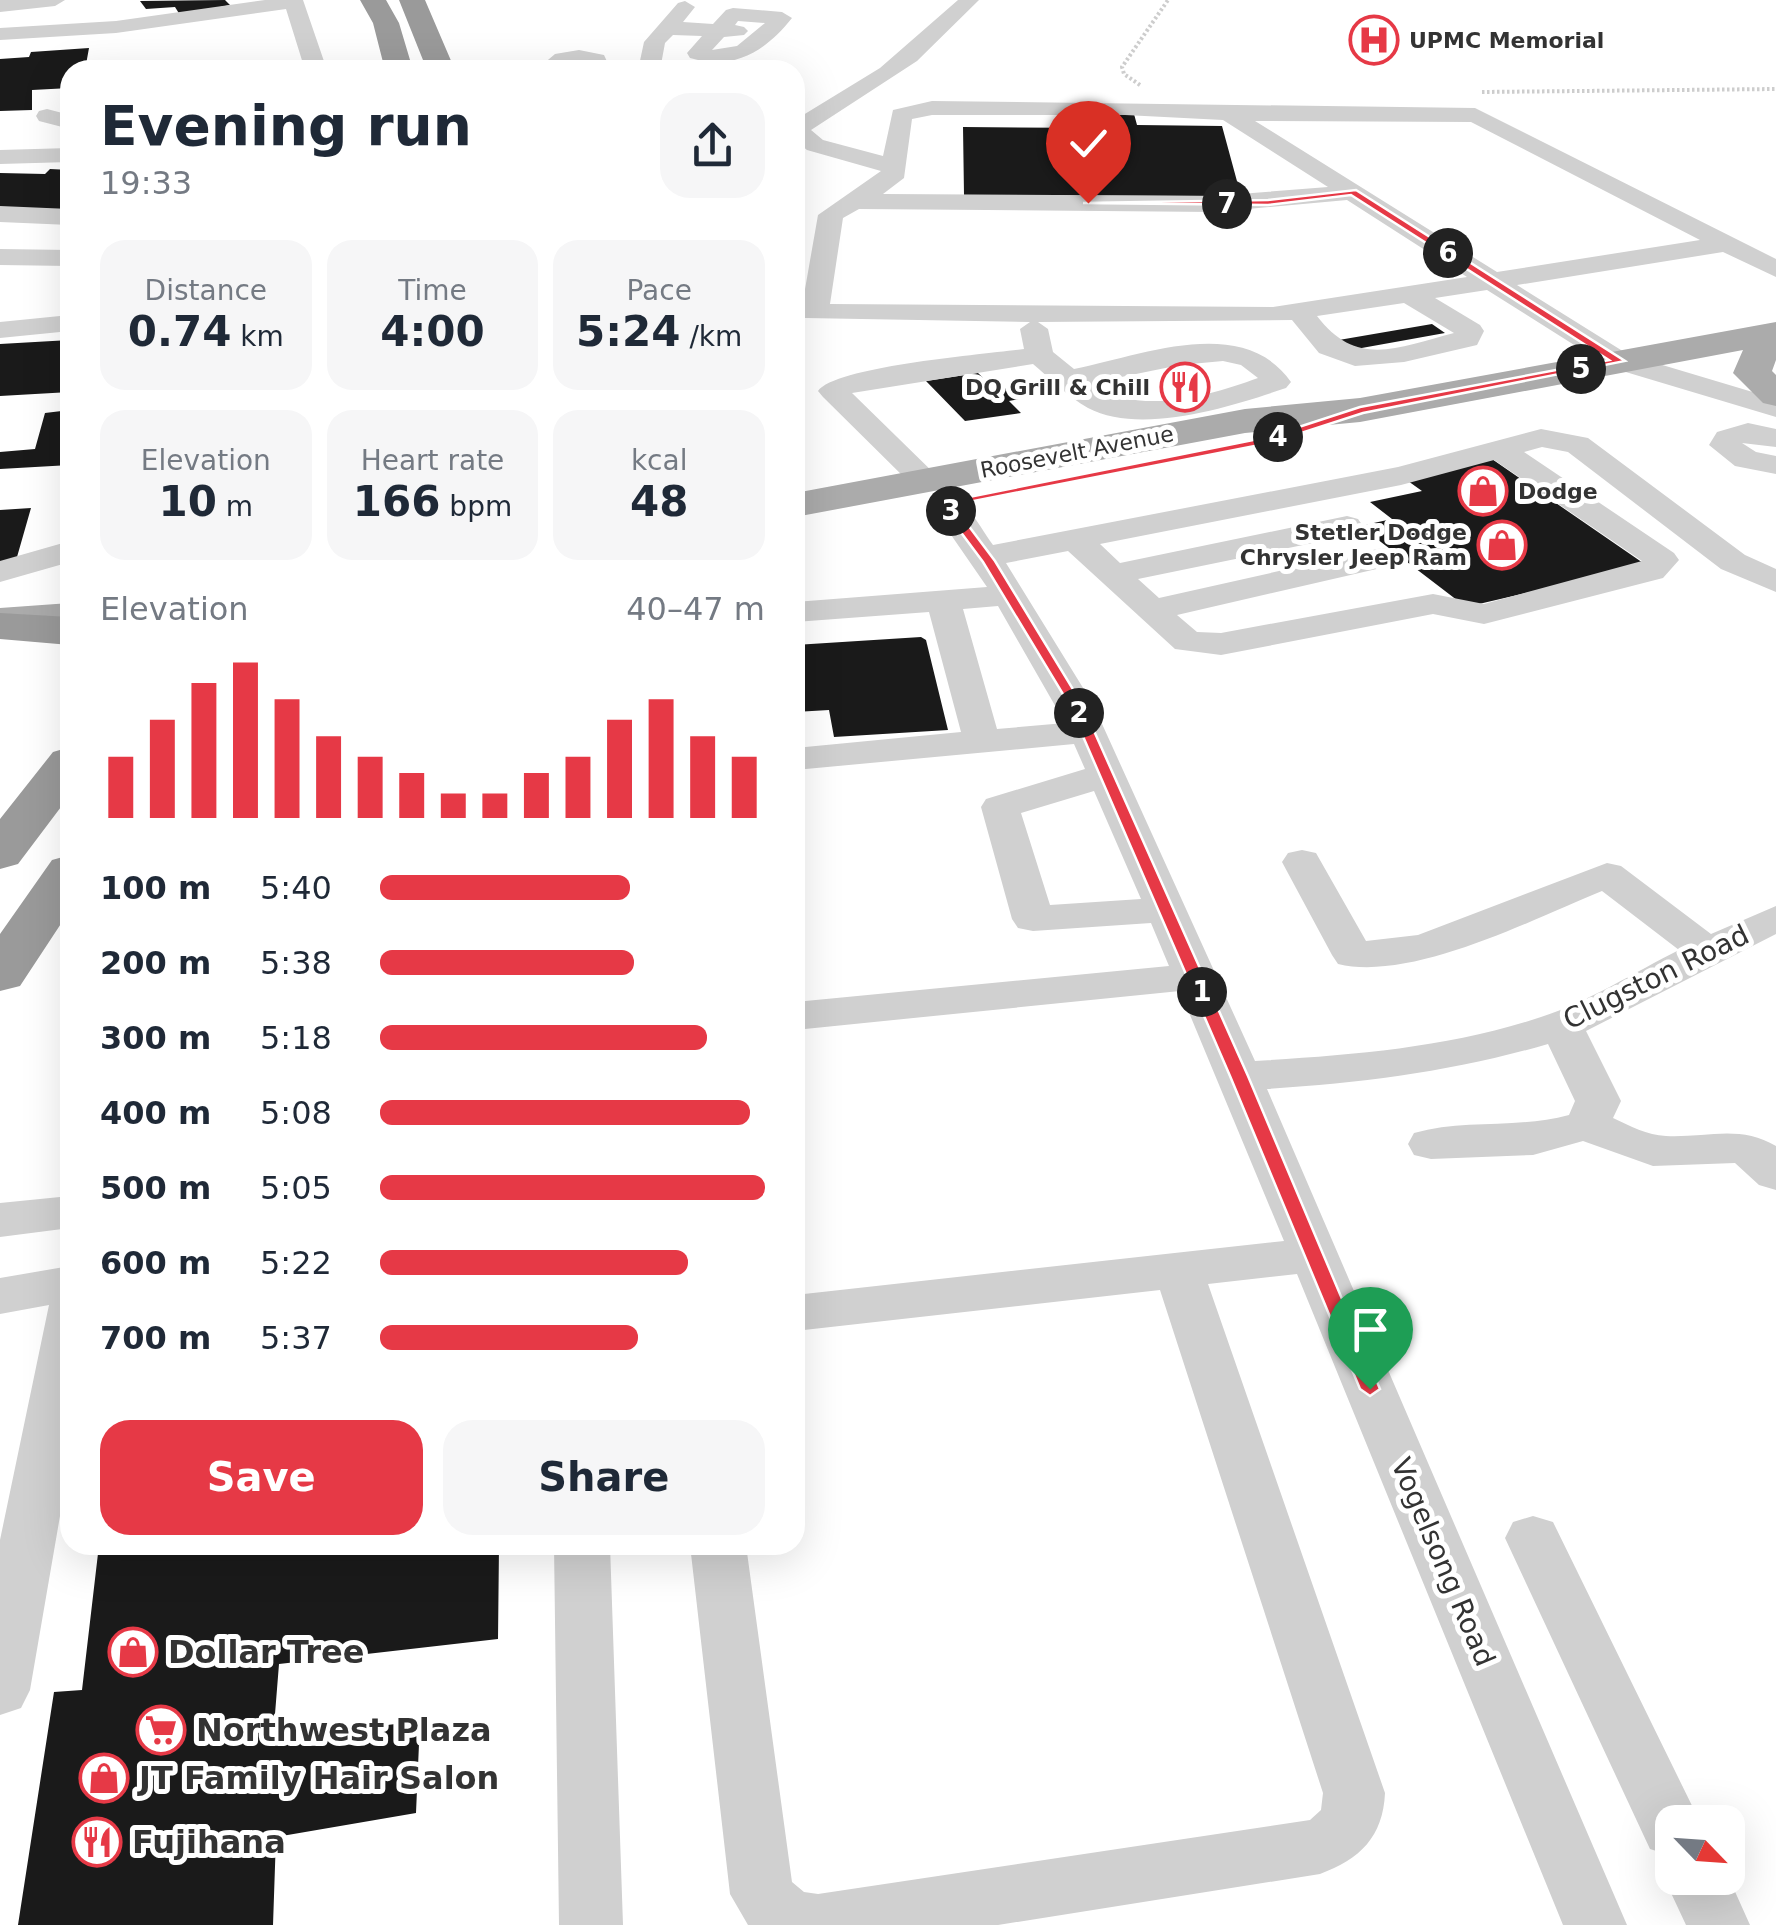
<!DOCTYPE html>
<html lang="en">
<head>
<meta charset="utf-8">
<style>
	:root { --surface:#fff; --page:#f6f6f7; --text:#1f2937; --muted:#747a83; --accent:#e63946 }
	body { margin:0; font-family:"DejaVu Sans",sans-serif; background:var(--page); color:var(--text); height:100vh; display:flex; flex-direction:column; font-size:38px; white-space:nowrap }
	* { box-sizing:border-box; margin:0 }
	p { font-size:32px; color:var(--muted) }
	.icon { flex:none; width:55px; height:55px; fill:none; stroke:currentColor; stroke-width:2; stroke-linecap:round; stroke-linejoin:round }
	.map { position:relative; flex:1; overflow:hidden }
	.sheet { position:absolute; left:60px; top:60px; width:745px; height:1495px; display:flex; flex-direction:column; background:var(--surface); border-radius:30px; box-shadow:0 10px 40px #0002 }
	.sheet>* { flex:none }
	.needle { width:65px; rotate:115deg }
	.tools { position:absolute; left:1655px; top:1805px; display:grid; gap:20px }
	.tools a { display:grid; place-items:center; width:90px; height:90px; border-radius:20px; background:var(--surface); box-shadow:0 10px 40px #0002; font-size:50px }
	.pin { position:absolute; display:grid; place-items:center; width:85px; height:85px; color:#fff; margin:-102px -42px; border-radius:50% 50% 50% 0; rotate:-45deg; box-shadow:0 0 10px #0007 }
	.pin .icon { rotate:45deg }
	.km { position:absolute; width:50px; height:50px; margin:-25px; border-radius:50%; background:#222; color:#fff; font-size:28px; line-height:50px; text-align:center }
	.round { display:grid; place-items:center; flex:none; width:105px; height:105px; border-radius:30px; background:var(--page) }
	.overview { display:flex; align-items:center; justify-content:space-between; height:170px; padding:0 40px }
	h1 { font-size:55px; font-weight:700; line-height:75px }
	.stats { display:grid; grid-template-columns:repeat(3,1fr); gap:15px; height:170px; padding:10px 40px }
	.stats div { display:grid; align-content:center; border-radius:25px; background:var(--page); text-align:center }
	.stats b { font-size:42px; font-weight:700 }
	.stats small { font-size:28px; font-weight:400 }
	.stats p { font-size:28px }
	.chart { height:280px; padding:20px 40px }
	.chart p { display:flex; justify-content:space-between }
	.chart svg { width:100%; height:180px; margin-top:10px; stroke:var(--accent); stroke-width:6 }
	.cta { display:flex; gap:20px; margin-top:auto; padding:20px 40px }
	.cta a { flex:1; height:115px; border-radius:30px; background:var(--accent); color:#fff; font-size:40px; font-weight:700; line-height:115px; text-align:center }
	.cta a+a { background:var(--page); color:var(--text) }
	ul { padding:0 40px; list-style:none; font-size:32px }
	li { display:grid; grid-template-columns:160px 120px 1fr; align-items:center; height:75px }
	li i { height:25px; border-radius:12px; background:var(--accent) }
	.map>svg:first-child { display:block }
	.building { fill:#1a1a1a }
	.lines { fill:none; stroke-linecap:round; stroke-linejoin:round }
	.path { stroke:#cdcdcd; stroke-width:4; stroke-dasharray:2.5 2.5; stroke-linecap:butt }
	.minor { fill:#d0d0d0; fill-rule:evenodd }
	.major { fill:#ababab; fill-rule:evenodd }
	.highway { fill:#9a9a9a; fill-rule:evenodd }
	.route { fill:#e63946; stroke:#fff; stroke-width:2.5 }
	.labels { text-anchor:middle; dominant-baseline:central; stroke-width:10; stroke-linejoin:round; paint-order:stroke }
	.far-poi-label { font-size:22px; font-weight:bold; fill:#333; stroke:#fff; text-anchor:start }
	.far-street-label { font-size:22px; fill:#333; stroke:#fff }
	.street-label { font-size:28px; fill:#333; stroke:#fff }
	.near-poi-label { font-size:32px; font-weight:bold; fill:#333; stroke:#fff; text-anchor:start }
</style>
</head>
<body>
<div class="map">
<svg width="1776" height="1925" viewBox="0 0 1776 1925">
	<rect width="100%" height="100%" fill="#fff"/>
	<path class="building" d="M225,0L230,5L180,15L175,7L146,9L140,1Z
		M89,48L85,70H70V88L32,90V110L0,111V59L29,57L31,52Z
		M1098,114H1134L1137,125L1222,126L1241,196L964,195L963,127L1100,128Z
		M50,169L70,170V203L63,211L0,209V173L45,174Z
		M1432,324L1445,333L1345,351L1333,341Z
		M70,340V392L0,396V344Z
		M978,373L996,390L1028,384L1041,395L1009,401L1021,413L965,421L926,381Z
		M70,410V465L0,469V452L35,449L45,413Z
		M1489,457L1646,565L1466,607L1360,526L1392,519L1370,502L1422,491L1401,476Z
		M31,508L15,564L0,565V510Z
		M921,637L926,640L948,730L834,737L829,710L795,712V645Z
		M99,1545H499L498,1639L279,1664L273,1739L420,1721L416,1813L276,1837L273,1925H18L54,1692L82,1690Z"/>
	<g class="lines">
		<path class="path" d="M1140,85L1124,74L1122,67L1168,0
			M1482,92L1776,89"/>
		<path class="minor" d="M0,0H65L55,6L0,12Z
			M265,0H303L327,70H305L286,9L116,33L0,40V28L116,21Z
			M958,0H979L917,61L811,130L823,140L883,156L893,110L932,101L1475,108L1776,259V277L1723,252L1517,285L1629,355L1776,399V417L1609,367L1487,290L1435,298L1480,325L1484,331L1477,345L1404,362L1355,366L1319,353L1292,320L1038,322L1048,329L1053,352L1074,369C1141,356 1243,313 1291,382L1286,388C1233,406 1141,436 1088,408C1068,397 1051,379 1033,364L852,393L941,480L936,487H914L823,397L818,391C836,366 987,354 1024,349L1020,329L1030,322L805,318L801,312L818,215L881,171L807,150L795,140V120L880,68ZM932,115H1125L1223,120L1328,187L1214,196L883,194L904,178L912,119ZM1255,121L1471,122L1700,240L1497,272ZM1347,200L1467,277L1273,307L830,304L843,218L859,209L1214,212ZM1404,303L1454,333C1399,347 1357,369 1317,316ZM1223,361L1241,365L1258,378C1208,396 1138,417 1092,383L1180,365Z
			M685,1L695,7L683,22L713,24L726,10L733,8L782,12L792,18C765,52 733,71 690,58L687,53L702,36L673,35L665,43L660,70H638L644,42L678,3ZM738,21L765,23L737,46L712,50L724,37L744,35L748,31L744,27L735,25Z
			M579,50L604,55L611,70H589L587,64L564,66L566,70H544L542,65L555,54Z
			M47,109L70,115V129L39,121L36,116L39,111Z
			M70,148V162L0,164V150Z
			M0,206L70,209V225L0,222Z
			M0,249L70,250V266L0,265Z
			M70,315V331L0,338V322Z
			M1748,423L1776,429V447L1742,443L1756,452L1776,456V474L1735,466L1709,445L1717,432Z
			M1541,429L1588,438L1745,555L1776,569V592L1721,569L1568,452L1542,447L1524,452L1674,553L1679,560L1663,578L1484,624L1433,614L1221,655L1175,649L1068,551L1006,563L1093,704L1255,1061C1352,1055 1448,1048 1541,1017C1588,1002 1635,972 1679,950L1602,891C1533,919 1412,982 1338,964L1332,955L1282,862L1288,853L1302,850L1316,853L1366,941L1418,935L1607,863L1621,866L1711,934L1776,906V934L1586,1031L1621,1101L1613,1118C1630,1126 1647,1135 1666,1136C1705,1138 1740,1124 1776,1146V1190L1759,1185L1735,1163L1653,1166L1583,1141L1533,1155L1431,1159L1414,1155L1408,1144L1414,1133C1464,1119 1517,1129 1569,1115L1575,1101L1548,1044C1455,1071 1364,1083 1267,1089L1627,1925H1563L1297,1274L1208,1284L1385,1793C1383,1837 1360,1859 1320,1874L998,1925H748L730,1894L690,1545H746L792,1882L804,1892L818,1894L1310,1820L1321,1810L1323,1793L1160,1290L795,1331V1295L1284,1241L1180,991L795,1030V1002L1169,966L1151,923L1033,931L1018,928L1012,919L981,807L986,799L1085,769L1074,744L795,770V748L961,732L929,612L795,622V602L987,587L929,503L934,496C963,489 978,525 993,545L1398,467ZM1494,460L1642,561L1484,604L1433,594L1221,633L1197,632L1177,615L1394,565L1399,558L1394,551L1382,548L1159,598L1138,579L1347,536L1358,533L1363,526L1358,519L1347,516L1120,563L1100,544L1401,485ZM998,606L1065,723L997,729L963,609ZM1094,791L1141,899L1050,905L1021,813Z
			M70,541V562L0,582V561Z
			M70,1196V1228L0,1237V1203Z
			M70,1266V1458L30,1690L21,1708L0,1715V1540L49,1305L0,1314V1278Z
			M1533,1516L1553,1522L1700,1822H1672V1856L1650,1849L1505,1538L1513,1522Z
			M554,1545H610L623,1925H559Z
			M1672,1860V1878L1728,1876L1750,1925H1686L1664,1878Z"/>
		<path class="major" d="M1776,322V360L1772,371L1776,375V406L1763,403L1733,373L1743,350L1360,422L1245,433L795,517V493L1245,409L1360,398Z
			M70,603V629L0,634V608Z"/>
		<path class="highway" d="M360,0H386L399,23L413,70H385L373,23Z
			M399,0H425L455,70H427Z
			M0,613L70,617V645L0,639Z
			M70,747V795L18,864L0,869V819L53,752Z
			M70,855V910L20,986L0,991V934L52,860Z"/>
	</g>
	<path class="route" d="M1356,190L1625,361L1363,413L1270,443L953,505L995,561L1082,704L1248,1076L1380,1389L1370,1396L1360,1389L1230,1076L1069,704L983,562L939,503L1268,437L1360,407L1609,360L1351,195L1268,205L1083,203L1268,200Z"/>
	<defs>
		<g id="hospital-ring" transform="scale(2.5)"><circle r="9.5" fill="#fff" stroke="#e63946" stroke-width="1.5"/><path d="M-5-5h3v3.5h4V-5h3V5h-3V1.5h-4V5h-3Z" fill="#e63946"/></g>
		<g id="restaurant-ring" transform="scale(2.5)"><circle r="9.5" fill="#fff" stroke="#e63946" stroke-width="1.5"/><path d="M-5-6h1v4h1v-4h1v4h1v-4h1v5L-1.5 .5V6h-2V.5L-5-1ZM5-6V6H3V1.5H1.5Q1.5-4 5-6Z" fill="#e63946"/></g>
		<g id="shop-ring" transform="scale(2.5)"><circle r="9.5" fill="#fff" stroke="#e63946" stroke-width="1.5"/><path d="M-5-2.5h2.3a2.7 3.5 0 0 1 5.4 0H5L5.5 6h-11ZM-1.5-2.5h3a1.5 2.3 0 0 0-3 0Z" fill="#e63946"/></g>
		<g id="supermarket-ring" transform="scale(2.5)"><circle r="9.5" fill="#fff" stroke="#e63946" stroke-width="1.5"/><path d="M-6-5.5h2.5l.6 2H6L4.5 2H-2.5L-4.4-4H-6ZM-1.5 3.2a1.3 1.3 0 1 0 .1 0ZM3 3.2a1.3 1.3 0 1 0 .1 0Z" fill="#e63946"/></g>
	</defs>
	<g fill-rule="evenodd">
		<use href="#hospital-ring" x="1374" y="40"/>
		<use href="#restaurant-ring" x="1185" y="387"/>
		<use href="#shop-ring" x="1483" y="491"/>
		<use href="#shop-ring" x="1502" y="545"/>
		<use href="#shop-ring" x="133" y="1652"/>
		<use href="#supermarket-ring" x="161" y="1730"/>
		<use href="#shop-ring" x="104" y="1778"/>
		<use href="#restaurant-ring" x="97" y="1842"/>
	</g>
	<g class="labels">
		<g class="far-poi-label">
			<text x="1409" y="40">UPMC Memorial</text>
			<text x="1150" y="387" text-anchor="end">DQ Grill &amp; Chill</text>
			<text x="1518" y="491">Dodge</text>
			<text x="1467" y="532" text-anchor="end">Stetler Dodge<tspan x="1467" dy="25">Chrysler Jeep Ram</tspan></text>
		</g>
		<g class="far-street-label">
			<text transform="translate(1077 452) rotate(-11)">Roosevelt Avenue</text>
		</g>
		<g class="street-label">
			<text transform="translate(1656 977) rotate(-26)">Clugston Road</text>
			<text transform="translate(1443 1562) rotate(67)">Vogelsong Road</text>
		</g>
		<g class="near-poi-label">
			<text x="168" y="1652">Dollar Tree</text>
			<text x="196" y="1730">Northwest Plaza</text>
			<text x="139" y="1778">JT Family Hair Salon</text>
			<text x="132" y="1842">Fujihana</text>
		</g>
	</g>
</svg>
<div class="tools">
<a><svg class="needle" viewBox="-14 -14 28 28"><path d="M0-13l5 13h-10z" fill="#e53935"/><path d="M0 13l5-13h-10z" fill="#747a83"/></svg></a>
</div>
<div class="pin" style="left:1370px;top:1389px;background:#1e9e55"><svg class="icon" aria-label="arrive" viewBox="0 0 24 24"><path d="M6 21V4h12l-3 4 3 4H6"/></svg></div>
<div class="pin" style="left:1088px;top:203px;background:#d93025"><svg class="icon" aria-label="check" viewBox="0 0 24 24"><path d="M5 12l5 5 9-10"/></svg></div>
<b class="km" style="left:1202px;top:992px">1</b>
<b class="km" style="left:1079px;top:713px">2</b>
<b class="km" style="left:951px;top:511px">3</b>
<b class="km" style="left:1278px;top:437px">4</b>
<b class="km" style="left:1581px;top:369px">5</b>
<b class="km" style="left:1448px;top:253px">6</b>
<b class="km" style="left:1227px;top:204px">7</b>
<section class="sheet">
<div class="overview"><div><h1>Evening run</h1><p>19:33</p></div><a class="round"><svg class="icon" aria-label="share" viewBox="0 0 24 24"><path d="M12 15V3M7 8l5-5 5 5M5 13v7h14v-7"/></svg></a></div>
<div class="stats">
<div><p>Distance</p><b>0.74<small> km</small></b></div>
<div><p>Time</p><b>4:00</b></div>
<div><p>Pace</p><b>5:24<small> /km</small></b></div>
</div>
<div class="stats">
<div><p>Elevation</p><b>10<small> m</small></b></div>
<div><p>Heart rate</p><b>166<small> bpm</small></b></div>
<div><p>kcal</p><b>48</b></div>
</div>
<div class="chart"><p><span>Elevation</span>40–47 m</p>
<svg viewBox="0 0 160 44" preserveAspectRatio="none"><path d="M5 44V29M15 44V20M25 44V11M35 44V6M45 44V15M55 44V24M65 44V29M75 44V33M85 44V38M95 44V38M105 44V33M115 44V29M125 44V20M135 44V15M145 44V24M155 44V29"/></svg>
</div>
<ul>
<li><b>100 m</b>5:40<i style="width:65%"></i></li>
<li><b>200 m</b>5:38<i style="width:66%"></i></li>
<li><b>300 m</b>5:18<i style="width:85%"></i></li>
<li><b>400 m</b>5:08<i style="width:96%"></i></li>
<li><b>500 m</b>5:05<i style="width:100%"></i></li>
<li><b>600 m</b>5:22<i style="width:80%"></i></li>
<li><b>700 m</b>5:37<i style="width:67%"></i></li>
</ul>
<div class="cta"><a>Save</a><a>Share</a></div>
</section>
</div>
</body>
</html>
